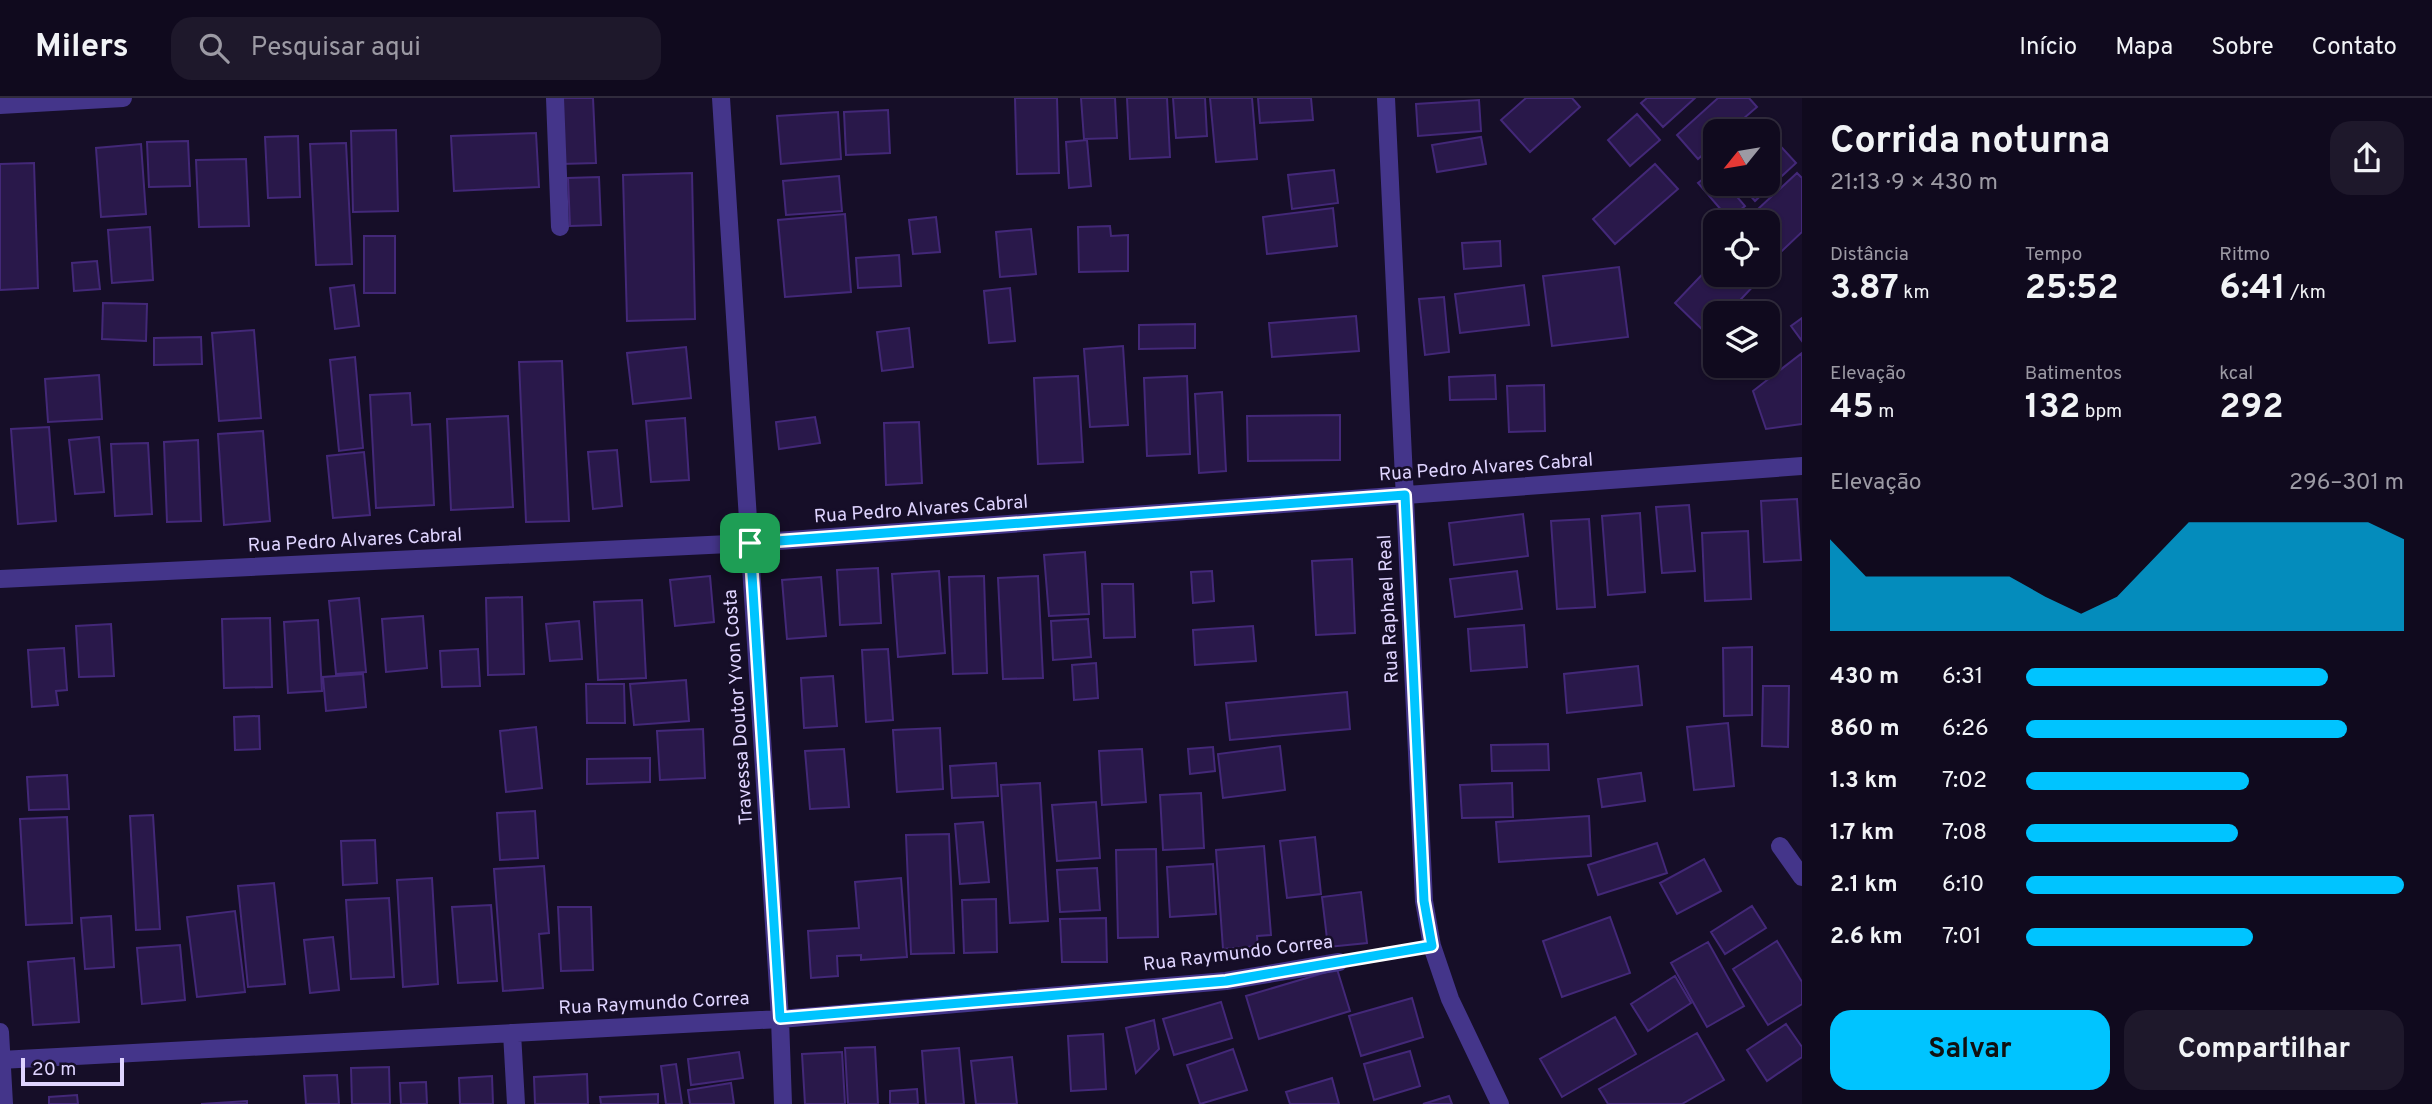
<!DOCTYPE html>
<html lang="pt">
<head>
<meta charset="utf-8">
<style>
	:root { --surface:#100a1e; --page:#1e182b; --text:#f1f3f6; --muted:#9c9aa4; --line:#302b3c; --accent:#00c4ff }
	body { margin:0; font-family:Overpass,sans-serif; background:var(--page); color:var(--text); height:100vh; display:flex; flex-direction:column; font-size:26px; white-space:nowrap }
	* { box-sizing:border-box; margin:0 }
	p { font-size:23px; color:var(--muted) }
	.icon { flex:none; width:38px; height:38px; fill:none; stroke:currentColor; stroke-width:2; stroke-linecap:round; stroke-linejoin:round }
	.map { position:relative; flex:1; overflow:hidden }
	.details { display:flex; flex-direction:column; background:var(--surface); width:630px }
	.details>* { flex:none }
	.needle { width:46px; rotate:240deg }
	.tools { position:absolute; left:1703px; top:21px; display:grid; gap:14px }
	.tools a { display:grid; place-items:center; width:77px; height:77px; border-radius:14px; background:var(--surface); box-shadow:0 2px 5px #0004,0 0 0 2px var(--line); font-size:35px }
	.scale { position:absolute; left:21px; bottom:18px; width:103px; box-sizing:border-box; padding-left:7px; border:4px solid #dfd4ff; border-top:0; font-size:19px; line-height:24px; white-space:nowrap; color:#dfd4ff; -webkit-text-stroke:5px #160e28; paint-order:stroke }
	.pin { position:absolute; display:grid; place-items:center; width:60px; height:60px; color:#fff; margin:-30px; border-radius:14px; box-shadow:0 4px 10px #0006 }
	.round { display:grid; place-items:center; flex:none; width:74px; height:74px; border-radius:21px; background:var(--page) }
	.overview { display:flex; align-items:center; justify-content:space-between; height:119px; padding:0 28px }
	h1 { font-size:38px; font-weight:700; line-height:52px }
	.figures { display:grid; grid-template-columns:repeat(3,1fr); gap:10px; height:119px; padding:7px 28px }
	.figures div { display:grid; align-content:center }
	.figures b { font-size:35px; font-weight:700 }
	.figures small { font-size:19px; font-weight:400 }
	.figures p { font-size:19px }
	.chart { height:196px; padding:14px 28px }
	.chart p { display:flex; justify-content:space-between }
	.chart svg { width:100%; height:126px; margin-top:7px; fill:var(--accent); opacity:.7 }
	.button { display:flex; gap:14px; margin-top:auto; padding:14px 28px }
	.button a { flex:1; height:80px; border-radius:21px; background:var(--accent); color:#111; font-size:28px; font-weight:700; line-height:80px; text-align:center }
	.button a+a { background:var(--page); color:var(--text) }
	ul { padding:0 28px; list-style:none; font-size:23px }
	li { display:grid; grid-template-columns:112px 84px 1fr; align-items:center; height:52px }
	li i { height:18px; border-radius:9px; background:var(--accent) }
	header { display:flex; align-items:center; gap:42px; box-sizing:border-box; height:98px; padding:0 35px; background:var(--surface); border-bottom:2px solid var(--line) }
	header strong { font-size:33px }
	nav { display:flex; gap:38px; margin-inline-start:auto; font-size:24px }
	.search { width:490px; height:63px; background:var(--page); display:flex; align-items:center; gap:18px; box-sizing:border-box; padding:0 24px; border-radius:21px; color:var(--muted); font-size:26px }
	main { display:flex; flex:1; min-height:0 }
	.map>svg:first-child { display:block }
	.building { fill:#29184a; stroke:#432878; stroke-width:2 }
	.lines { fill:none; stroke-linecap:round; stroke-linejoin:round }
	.path { stroke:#26b6c1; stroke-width:4.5; stroke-dasharray:3.5 5; stroke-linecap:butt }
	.service { stroke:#44358a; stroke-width:18 }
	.minor { stroke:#44358a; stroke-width:18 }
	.route-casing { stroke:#fff; stroke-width:14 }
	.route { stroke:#00c4ff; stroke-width:9 }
	.labels { text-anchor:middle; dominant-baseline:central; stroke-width:5; stroke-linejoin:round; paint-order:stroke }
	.street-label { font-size:19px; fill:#dfd4ff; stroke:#160e28 }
</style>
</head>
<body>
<header>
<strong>Milers</strong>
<div class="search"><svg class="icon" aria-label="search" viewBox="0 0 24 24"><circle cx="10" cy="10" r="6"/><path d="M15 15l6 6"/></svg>Pesquisar aqui</div>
<nav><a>Início</a><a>Mapa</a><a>Sobre</a><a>Contato</a></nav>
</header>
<main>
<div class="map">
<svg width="1802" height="1006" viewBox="0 0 1802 1006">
	<rect width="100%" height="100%" fill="#160e28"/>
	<path class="building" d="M558,0H593L596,65L561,66Z
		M1015,0H1057L1059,75L1017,76Z
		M1081,0H1115L1117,40L1084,41Z
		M1127,0H1167L1170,59L1130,61Z
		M1173,0H1205L1207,38L1176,40Z
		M1210,0H1252L1257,61L1216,64Z
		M1258,0H1311L1313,22L1260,25Z
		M1526,0H1572L1580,9L1530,54L1501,22Z
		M1647,0H1695L1663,29L1641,5Z
		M1718,0H1749L1757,9L1729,33H1715V46L1698,61L1677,37Z
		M1479,2L1481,33L1418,38L1416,6Z
		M888,12L890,55L846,57L844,14Z
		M838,14L841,61L781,66L777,18Z
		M1637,16L1660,42L1630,68L1608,42Z
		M396,32L398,113L353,114L351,33Z
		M536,35L539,89L454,93L451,38Z
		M298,38L300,99L268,100L265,39Z
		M1481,39L1486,66L1437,74L1432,47Z
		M1774,41L1796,65L1755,103L1740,86H1768V48Z
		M1087,42L1091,88L1069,90L1066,44Z
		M188,43L190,88L149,89L147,44Z
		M346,45L352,166L316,167L310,46Z
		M141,46L146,116L101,119L96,50Z
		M246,61L249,128L199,129L196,62Z
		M34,65L38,190L0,192V66Z
		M1655,66L1678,91L1615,146L1593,121Z
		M1334,72L1338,105L1292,111L1288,77Z
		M1715,72V86H1726L1745,108L1729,121L1698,85Z
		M692,75L695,221L627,223L623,77Z
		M1797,75L1802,80V134L1769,165L1768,124H1744Z
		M839,78L842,113L786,117L783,83Z
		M599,79L601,127L570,128L568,80Z
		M1333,110L1337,148L1267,156L1263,119Z
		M845,116L851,194L785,199L778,122Z
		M936,119L940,154L913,156L909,122Z
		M1110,128L1111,138L1128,137V173L1079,174L1078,129Z
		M150,129L153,182L112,185L108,132Z
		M1031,131L1036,176L1000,179L996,134Z
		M364,138H395V195H364Z
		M1500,143L1501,168L1464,171L1462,145Z
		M899,157L901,188L858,190L856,160Z
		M97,163L100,191L74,193L72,165Z
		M1715,163V177H1754L1759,182L1728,215H1715V229L1708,237L1675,205Z
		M1619,169L1628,239L1552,248L1543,178Z
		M354,187L359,228L335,231L330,190Z
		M1524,187L1529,227L1460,235L1455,196Z
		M1010,190L1015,243L989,245L984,193Z
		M1444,199L1449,254L1425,257L1419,201Z
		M103,205L147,206L146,243L102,241Z
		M1356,218L1359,253L1272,259L1269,225Z
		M1802,220V243L1791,228Z
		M1195,226V250L1139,251V227Z
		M909,230L913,269L882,273L877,234Z
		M254,232L261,320L219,323L212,235Z
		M201,239L202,266L154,267V240Z
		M1123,248L1128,327L1090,329L1084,251Z
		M686,249L691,300L633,306L627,255Z
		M1802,255V326L1766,331L1753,293Z
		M355,259L363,350L339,353L330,262Z
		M562,263L569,423L526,424L519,264Z
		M99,277L102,321L48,324L45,281Z
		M1495,277L1496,301L1450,302L1449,279Z
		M1078,278L1083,364L1038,366L1034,280Z
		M1187,278L1190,356L1147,358L1144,280Z
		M1544,287L1545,333L1509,334L1507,288Z
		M1222,294L1226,373L1199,375L1195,296Z
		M410,295L412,327L430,326L434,407L376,410L370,297Z
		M1340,317V362L1248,363L1247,318Z
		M508,318L513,409L451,412L447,321Z
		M815,319L820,345L779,351L776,324Z
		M685,320L689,382L651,384L646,323Z
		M919,324L922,385L886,387L884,325Z
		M49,329L56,423L18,426L11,331Z
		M263,333L270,423L224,427L218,336Z
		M99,339L104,394L75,396L69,342Z
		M198,342L201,423L167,424L164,344Z
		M148,345L152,416L115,418L111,346Z
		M617,352L622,408L593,411L588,354Z
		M364,354L370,417L333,420L327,358Z
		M1797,401L1801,462L1764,464L1761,403Z
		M1689,407L1695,473L1662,475L1656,409Z
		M1640,415L1645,494L1608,497L1602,418Z
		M1523,416L1528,458L1454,467L1449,425Z
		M1589,421L1595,509L1557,511L1551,423Z
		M1748,433L1751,501L1705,503L1702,435Z
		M1085,454L1089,516L1049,518L1044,457Z
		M1352,461L1355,535L1316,537L1312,463Z
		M878,470L881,525L840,527L837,472Z
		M939,473L945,555L898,559L892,476Z
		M1212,473L1214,503L1193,505L1191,474Z
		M1517,473L1522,511L1455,519L1450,481Z
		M710,478L714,524L675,528L670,482Z
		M984,478L987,575L953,576L949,479Z
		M1038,478L1043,580L1003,581L998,480Z
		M821,479L826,538L787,541L782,482Z
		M1102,486H1133L1135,539L1104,540Z
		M522,499L524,576L488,577L486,500Z
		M359,500L366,574L336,576L329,503Z
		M642,502L646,580L598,582L594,504Z
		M423,518L427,570L386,574L382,521Z
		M270,520L272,589L224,590L222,521Z
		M1088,521L1091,559L1053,562L1051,523Z
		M318,522L322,593L288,595L284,524Z
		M579,523L582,561L550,563L546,526Z
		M111,526L114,578L79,579L76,528Z
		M1524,527L1527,569L1471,573L1468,531Z
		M1253,528L1256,563L1195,567L1193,532Z
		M1752,549V617L1724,618L1723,550Z
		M64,550L67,592L56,593L58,607L32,609L28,552Z
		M478,551L480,588L442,589L440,553Z
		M888,551L893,622L866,624L862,552Z
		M1096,565L1098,600L1074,602L1072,567Z
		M1638,568L1642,607L1567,615L1564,576Z
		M363,576L366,609L326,613L323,579Z
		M833,578L837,628L804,630L801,580Z
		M686,582L689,623L634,627L630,586Z
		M586,586H624L625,625H587Z
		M1763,588H1789L1788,649L1762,648Z
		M1347,594L1350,631L1230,642L1226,605Z
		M259,618L260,651L235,652L234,619Z
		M1728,625L1734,688L1694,692L1687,629Z
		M536,629L542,690L506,694L500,633Z
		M940,630L943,691L897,694L893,632Z
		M703,631L705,680L660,682L657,633Z
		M1548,646L1549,672L1492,673L1491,647Z
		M1280,648L1285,692L1223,700L1218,656Z
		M1213,649L1215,673L1190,676L1188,651Z
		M844,651L849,709L810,711L805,653Z
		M1142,651L1146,704L1102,707L1099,653Z
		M650,660V684L587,686V661Z
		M996,665L998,698L952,700L950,668Z
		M1641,675L1645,703L1602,709L1598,681Z
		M67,677L69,711L29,712L27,679Z
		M1040,685L1048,823L1010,825L1001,687Z
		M1512,685L1513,719L1462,720L1460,687Z
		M1201,695L1204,750L1163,752L1160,697Z
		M1096,704L1100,760L1057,763L1052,707Z
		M535,713L538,760L500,762L497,715Z
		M153,717L160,831L136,832L130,718Z
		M1589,718L1591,758L1499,764L1496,724Z
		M67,719L72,825L26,827L20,721Z
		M983,724L989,784L960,786L955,726Z
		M949,736L954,855L911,856L906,737Z
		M1315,739L1321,796L1287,800L1280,743Z
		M375,742L377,785L343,787L341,743Z
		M1657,745L1667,775L1598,797L1588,767Z
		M1264,748L1271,837L1257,838L1258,848L1223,851L1216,752Z
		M1156,751L1158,839L1118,840L1116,752Z
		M1704,761L1721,793L1677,816L1660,785Z
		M1213,766L1216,816L1170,819L1167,769Z
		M544,768L549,835L539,836L543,890L503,893L494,771Z
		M1097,770L1100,812L1060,814L1057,772Z
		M432,780L438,886L403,889L397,782Z
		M901,780L907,859L861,862V857L837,858L838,878L811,880L808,833L859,830L855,784Z
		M274,785L285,886L248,889L238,788Z
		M1361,794L1367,845L1328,849L1322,799Z
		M389,800L394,879L351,881L346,802Z
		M996,801L997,854L964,855L962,802Z
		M491,807L497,883L458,885L452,809Z
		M1752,808L1766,830L1725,856L1711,834Z
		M558,809H591L593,872L561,873Z
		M235,813L245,894L197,899L187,819Z
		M111,818L114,869L85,871L81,820Z
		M1610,819L1630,875L1562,899L1543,843Z
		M1106,820L1107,864H1062L1060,821Z
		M333,839L339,892L310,895L304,842Z
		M1777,843L1802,884V906L1768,927L1733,871Z
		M1708,844L1744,908L1707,929L1671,865Z
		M180,847L185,902L142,906L137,850Z
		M74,860L79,924L33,927L28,864Z
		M1337,871L1350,913L1259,941L1246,898Z
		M1675,878L1691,905L1648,933L1631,906Z
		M1412,900L1423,939L1361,958L1349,918Z
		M1221,904L1232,940L1174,957L1163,921Z
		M1615,919L1636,956L1562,999L1540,961Z
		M1154,922L1159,951L1136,975L1126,930Z
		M1786,926L1802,949V959L1767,983L1747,952Z
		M1697,935L1724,982L1682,1006H1608L1599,991Z
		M1103,936L1106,991L1071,993L1068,938Z
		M875,949L878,1006H848L845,950Z
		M959,950L964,1006H926L922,953Z
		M1233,951L1247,992L1200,1006L1187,967Z
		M1410,953L1420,988L1374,1002L1364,966Z
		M739,954L743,980L691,987L688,961Z
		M842,954L845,1006H805L802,956Z
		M1012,959L1017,1006H976L971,963Z
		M676,966L682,1006H666L661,968Z
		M389,969L390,1006H352L351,970Z
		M587,976L588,1006H535L534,979Z
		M337,977L339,1006H306L304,978Z
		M492,978L493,1006H460L459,980Z
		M1332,980L1339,1006H1290L1286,994Z
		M426,984L427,1006H401L400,985Z
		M731,985L734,1006H690L688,992Z
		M917,991L918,1006H890V993Z
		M658,996V1006H601L600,999Z
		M77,997L78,1006H49V999Z
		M1449,998L1452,1006H1423Z
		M247,1003V1006H201Z"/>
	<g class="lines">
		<path class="path" d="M1364,860L1407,853"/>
		<path class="service" d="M555,0L560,129"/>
		<path class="minor" d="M721,0L780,921L783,1006
			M1386,0L1424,803L1432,848L1450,901L1500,1006
			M0,7L123,0
			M0,481L750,445L1802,368
			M1780,748L1802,779
			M0,934L4,1006
			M512,935L516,1006
			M0,962L780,921L1226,883L1339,864"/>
	</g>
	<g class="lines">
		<g class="route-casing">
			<path id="route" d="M1405,397L1424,803L1432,848L1226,883L780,920L750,445Z"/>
		</g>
		<use href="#route" class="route"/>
	</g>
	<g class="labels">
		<g class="street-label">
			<text transform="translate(1486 370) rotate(-4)">Rua Pedro Alvares Cabral</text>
			<text transform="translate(921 412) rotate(-4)">Rua Pedro Alvares Cabral</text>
			<text transform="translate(355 443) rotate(-3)">Rua Pedro Alvares Cabral</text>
			<text transform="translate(1389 511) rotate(-93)">Rua Raphael Real</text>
			<text transform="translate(739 609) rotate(-94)">Travessa Doutor Yvon Costa</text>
			<text transform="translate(1238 856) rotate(-7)">Rua Raymundo Correa</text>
			<text transform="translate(654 906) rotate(-3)">Rua Raymundo Correa</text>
		</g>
	</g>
</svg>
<div class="tools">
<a><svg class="needle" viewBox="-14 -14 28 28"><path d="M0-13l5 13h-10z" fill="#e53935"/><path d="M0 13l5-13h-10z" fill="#9c9aa4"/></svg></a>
<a><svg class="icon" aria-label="locate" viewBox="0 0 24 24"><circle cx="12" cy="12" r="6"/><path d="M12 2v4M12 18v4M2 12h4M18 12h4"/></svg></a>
<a><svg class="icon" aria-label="layers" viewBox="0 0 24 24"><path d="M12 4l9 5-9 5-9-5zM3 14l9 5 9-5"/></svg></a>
</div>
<div class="scale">20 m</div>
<div class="pin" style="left:750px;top:445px;background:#1e9e55"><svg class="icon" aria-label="arrive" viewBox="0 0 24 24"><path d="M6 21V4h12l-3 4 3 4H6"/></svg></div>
</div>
<section class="details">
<div class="overview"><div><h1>Corrida noturna</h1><p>21:13 · 9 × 430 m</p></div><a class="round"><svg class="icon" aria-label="share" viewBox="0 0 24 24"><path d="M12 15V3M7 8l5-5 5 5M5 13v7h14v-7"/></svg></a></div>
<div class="figures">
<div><p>Distância</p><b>3.87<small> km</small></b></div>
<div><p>Tempo</p><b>25:52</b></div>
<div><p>Ritmo</p><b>6:41<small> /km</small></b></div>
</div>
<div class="figures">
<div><p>Elevação</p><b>45<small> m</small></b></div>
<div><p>Batimentos</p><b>132<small> bpm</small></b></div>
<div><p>kcal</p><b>292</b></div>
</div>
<div class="chart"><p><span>Elevação</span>296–301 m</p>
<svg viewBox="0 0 160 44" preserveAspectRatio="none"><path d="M0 44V12L10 25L20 25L30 25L40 25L50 25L60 32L70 38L80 32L90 19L100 6L110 6L120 6L130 6L140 6L150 6L160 12V44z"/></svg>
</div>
<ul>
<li><b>430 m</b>6:31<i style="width:80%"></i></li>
<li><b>860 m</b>6:26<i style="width:85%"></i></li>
<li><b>1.3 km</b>7:02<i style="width:59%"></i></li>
<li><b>1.7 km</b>7:08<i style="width:56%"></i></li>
<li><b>2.1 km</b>6:10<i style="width:100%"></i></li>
<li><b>2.6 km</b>7:01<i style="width:60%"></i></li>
</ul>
<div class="button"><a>Salvar</a><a>Compartilhar</a></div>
</section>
</main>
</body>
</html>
